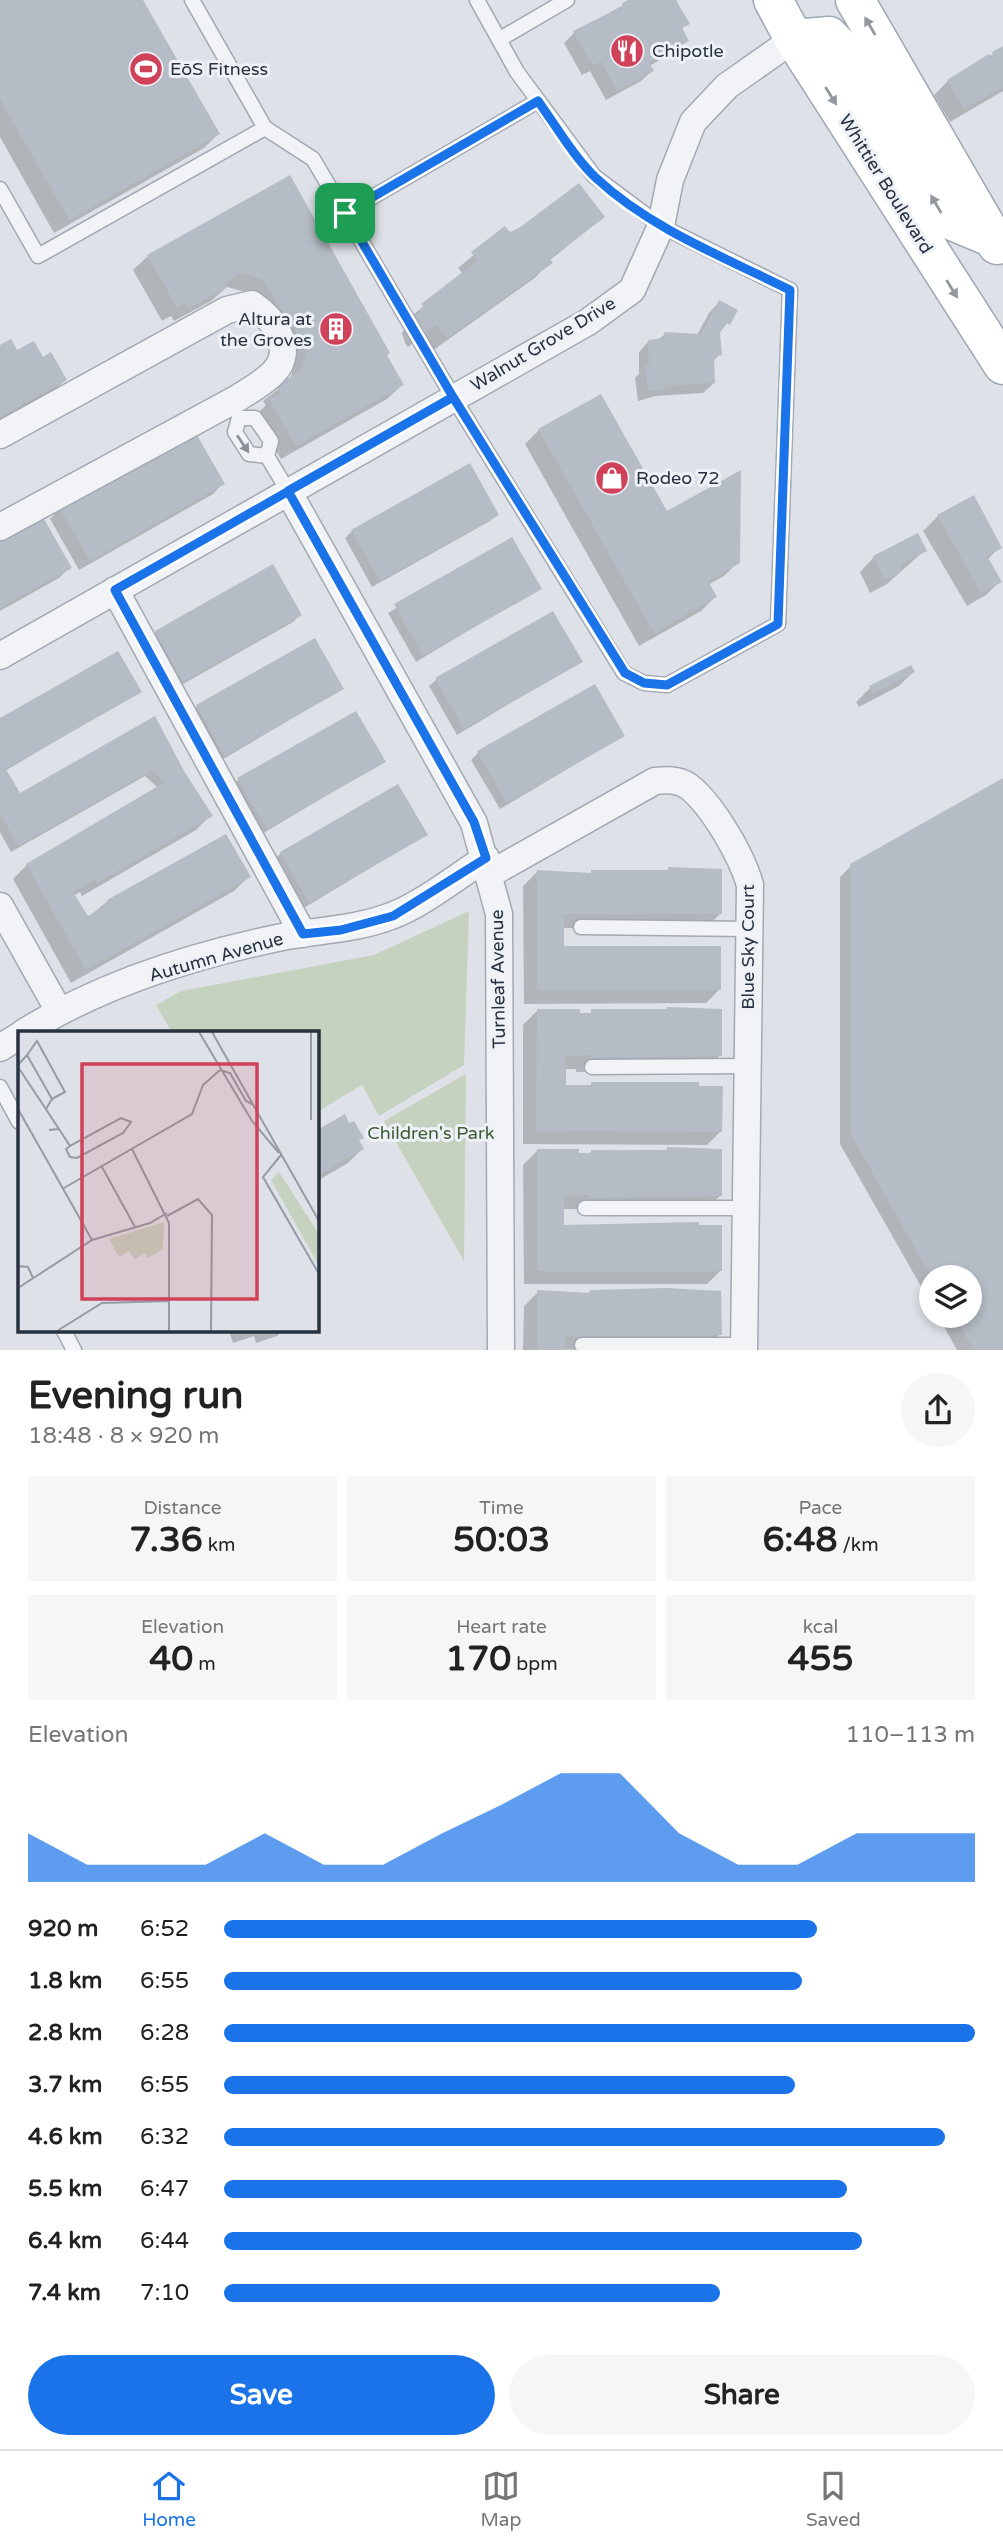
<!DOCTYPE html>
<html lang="en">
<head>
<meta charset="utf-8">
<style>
	:root { --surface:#fff; --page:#f6f6f6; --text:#222; --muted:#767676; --line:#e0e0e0; --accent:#1a73e8 }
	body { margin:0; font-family:"Varela Round",sans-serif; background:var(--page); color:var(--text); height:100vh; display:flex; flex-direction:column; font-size:26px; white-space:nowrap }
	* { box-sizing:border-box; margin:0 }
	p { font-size:23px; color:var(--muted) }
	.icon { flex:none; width:38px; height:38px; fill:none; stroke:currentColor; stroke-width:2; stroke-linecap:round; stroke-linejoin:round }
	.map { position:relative; height:1350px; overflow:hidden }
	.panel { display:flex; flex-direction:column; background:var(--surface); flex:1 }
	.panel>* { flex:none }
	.controls { position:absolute; left:919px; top:1265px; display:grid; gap:14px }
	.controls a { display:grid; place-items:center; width:63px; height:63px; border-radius:50%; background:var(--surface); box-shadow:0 4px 10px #0003; font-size:35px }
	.pin { position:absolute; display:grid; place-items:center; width:60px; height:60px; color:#fff; margin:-30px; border-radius:14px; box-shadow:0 4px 10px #0006 }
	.round { display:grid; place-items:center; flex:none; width:74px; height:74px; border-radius:37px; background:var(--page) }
	.head { display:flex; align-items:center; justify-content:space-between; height:119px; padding:0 28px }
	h1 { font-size:38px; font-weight:700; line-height:52px }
	.stats { display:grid; grid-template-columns:repeat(3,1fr); gap:10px; height:119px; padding:7px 28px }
	.stats div { display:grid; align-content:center; border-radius:0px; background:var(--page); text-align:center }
	.stats b { font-size:35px; font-weight:700 }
	.stats small { font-size:19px; font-weight:400 }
	.stats p { font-size:19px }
	.chart { height:196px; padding:14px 28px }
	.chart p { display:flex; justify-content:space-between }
	.chart svg { width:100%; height:126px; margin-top:7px; fill:var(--accent); opacity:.7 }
	.cta { display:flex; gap:14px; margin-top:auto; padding:14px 28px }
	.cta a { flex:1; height:80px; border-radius:42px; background:var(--accent); color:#fff; font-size:28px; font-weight:700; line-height:80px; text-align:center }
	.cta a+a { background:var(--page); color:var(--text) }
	ul { padding:0 28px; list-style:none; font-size:23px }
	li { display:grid; grid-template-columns:112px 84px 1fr; align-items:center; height:52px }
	li i { height:18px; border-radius:9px; background:var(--accent) }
	.menu { display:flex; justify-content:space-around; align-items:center; height:98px; border-top:2px solid var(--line); background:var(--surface); font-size:19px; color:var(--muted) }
	.menu a { display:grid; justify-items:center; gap:4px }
	.menu .current { color:var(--accent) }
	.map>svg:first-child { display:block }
	.green { fill:#c5d2bf }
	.shadow { fill:#0003 }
	.building { fill:#b5bcc5 }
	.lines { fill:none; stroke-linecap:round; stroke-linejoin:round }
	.lane-casing { stroke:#a3a9b2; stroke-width:17 }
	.street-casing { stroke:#a3a9b2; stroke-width:29 }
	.primary-casing { stroke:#9da7b4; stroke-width:41 }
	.lane { stroke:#f1f3f6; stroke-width:14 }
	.street { stroke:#f1f3f6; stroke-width:26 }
	.primary { stroke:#fff; stroke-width:38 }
	.oneway { fill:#93989f }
	.oneway2 { fill:#8c929a }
	.route-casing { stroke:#fff; stroke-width:14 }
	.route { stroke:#1a73e8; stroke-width:9 }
	.labels { text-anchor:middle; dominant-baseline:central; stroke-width:6; stroke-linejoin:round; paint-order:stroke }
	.poi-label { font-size:18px; fill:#27313f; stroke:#eef1f6; text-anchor:start }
	.street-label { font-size:18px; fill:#27313f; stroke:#eef1f6 }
	.park-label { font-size:18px; fill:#3d5b34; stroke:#eef1f6 }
	.inset-road { fill:none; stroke:#959ba4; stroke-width:2 }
	.view { fill:#d0415a; fill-opacity:0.15; stroke:#d0415a; stroke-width:3.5 }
	.inset-edge { fill:none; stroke:#27313f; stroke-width:3.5 }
</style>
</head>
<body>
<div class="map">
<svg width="1003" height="1350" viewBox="0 0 1003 1350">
	<rect width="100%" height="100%" fill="#dee2e8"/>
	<path class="green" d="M469,911L464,1065L379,1116L362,1085L317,1112V1033H172L156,1005L181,991L374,955Z
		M466,1074L464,1261L384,1121Z"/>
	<path class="shadow" d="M0,0H141L218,134L204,148L54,233L0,137Z
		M632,0H672L687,24L681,30L687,40L676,51L649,66L652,71L641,81L606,100L590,71L582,75L564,43L574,33Z
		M1003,48V91L950,122L934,95L948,81Z
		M289,177L402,385L387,399L281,459L256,415L266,405L263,401L290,380L294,365L249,293L227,287L211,301L174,321L171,316L162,321L133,270L148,256Z
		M603,217L549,261L536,277L432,351L422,337L408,347L405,343L402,333L410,322L408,319L463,274L458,268L505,229L509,234Z
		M719,302L736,311L718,335L720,354L713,361L714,383L703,393L656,396L638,401L635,378L639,374V352L649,341L658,340L665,334L697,335L709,313Z
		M0,347L43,360L65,380L54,391L0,421Z
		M539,430L738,562L724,576L708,585L715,597L701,611L639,646L525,444Z
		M223,483L213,494L79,570L50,519L60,508Z
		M973,498L999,548L987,560L1000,581L986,595L967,606L923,531L938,516Z
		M497,514L490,521L372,587L345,538L352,531Z
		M511,539L539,588L416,662L388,613Z
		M0,542L70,567L59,578L0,611Z
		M925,550L887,584L870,593L860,572L874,557Z
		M273,567L300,615L293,622L176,688L149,639L156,632Z
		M581,661L457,735L429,686L436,680Z
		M913,672L899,686L859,707L856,702L870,688Z
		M342,689L218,762L190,713L197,706Z
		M140,691L5,771L20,795L154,719L183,774L210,816L196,830L82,896L80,892L73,896L87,918L108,901L248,877L234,891L71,983L13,879L27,865L158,788L145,776L11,852L0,832V720Z
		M623,736L500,809L471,760L478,753Z
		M383,762L260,835L232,786L239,779Z
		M1003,780V1350H957L938,1316H970V1278H931V1304L840,1144V877L851,866Z
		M425,835L302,909L274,860L281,853Z
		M668,869L720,914L706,928H562V948L720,989L706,1003L524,1004L523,886L537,872L589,875L592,872H665Z
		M537,1011L588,1015L592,1011L720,1055L706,1070L576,1072V1069H564V1087H588L592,1084L721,1131L707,1145L523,1144V1025Z
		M344,1117L361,1138L358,1141L362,1149L348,1163L317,1181V1132Z
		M667,1149L721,1195L706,1209L577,1212V1209H562V1226L721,1270L707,1284H524L523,1165L537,1151L589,1154L591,1152H665Z
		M538,1292H577V1295L591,1292L720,1334L706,1348L523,1350L524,1306Z
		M229,1331H283L277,1336L256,1343L254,1336L233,1343Z"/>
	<path class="building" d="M0,0H143L220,134L69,220L0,99Z
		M628,0H676L690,24L682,28L689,41L649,63L654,71L617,91L601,61L593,66L573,31L623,6L622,3Z
		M1003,46V87L964,109L947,80L989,54L991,57L994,56L992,52Z
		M290,175L390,353L387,355L404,385L296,446L269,399L281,393L276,385L301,371L307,350L263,280L242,273L225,283L227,287L189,309L186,303L177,308L147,255Z
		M579,183L605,217L550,259L553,263L447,338L437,324L423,334L415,318L423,306L421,304L477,261L471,252L505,226L510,232L519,228Z
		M719,300L738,310L730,325L725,322L720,333L722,355L714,357L715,383L665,386L666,389L648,391L645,366L649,365L648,340L665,338L664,332L701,334Z
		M11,339L17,350L34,341L43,357L51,352L67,380L0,417V345Z
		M601,394L667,511L741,470L740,563L708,581L717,597L654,633L538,429Z
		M194,430L225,484L90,561L59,507Z
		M470,463L499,515L380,581L351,530Z
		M974,495L1002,548L987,556L1002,582L981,593L937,515Z
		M43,517L72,568L0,608V538Z
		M918,533L927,551L900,564L903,570L885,580L873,556Z
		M512,537L542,589L423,656L394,604Z
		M273,564L302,615L183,682L155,631Z
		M553,611L583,662L464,729L435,678Z
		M315,638L344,689L225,756L196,705Z
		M118,651L142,692L6,769L20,793L155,716L184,771L213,816L97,883L95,879L73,892L88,916L109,903L107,900L226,834L251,877L86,970L26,864L165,782L152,770L18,846L0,814V718Z
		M911,665L915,672L873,694L869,686Z
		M595,684L625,736L507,803L477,751Z
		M356,711L386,762L267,829L237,778Z
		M1003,778V1350H974L954,1316H970V1278H932L850,1133V864Z
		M398,784L428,835L309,903L280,852Z
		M668,867L722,869V914H564V946H721V990H537V870L591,873V870H668Z
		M667,1007L722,1009V1056L590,1058V1055H566V1085H591V1082H699V1086H723L722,1132L536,1131L537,1009H580V1013H591V1009H667Z
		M345,1114L349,1123L354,1121L364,1138L359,1140L364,1149L317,1176V1130Z
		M667,1147L722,1149V1196L590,1198V1195H564V1225L699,1222V1225H722V1271H537V1149H579V1153H591V1150H667Z
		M667,1288L721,1291L722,1335L565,1337V1350H537V1290L590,1293V1290Z"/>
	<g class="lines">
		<g class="lane-casing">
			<path id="lane" d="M192,0L265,128L313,159L453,397L624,673L644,683L667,685L778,624L790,290L661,226L594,176L517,72L477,0
				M500,39L567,0
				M0,189L38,256L265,128
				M345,213L538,101
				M239,418H255L271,441L267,456L288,491
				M239,418L235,432L249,454L267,456
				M581,927L749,929
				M592,1067L747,1066
				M0,1087L19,1122
				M585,1208H745
				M64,1331L74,1350
				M582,1345H744"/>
		</g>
		<g class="street-casing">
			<path id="street" d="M0,435L227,310L252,304C273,318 296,349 274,372C265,382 250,390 238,398L0,527
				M288,491L474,823L499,914L501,1350
				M115,590L303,934
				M0,656L588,322L632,290L661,226L670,180L693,122L727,86L794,39
				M490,874L655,781C666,780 678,779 688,786C712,804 742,856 750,885L744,1350
				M0,906L59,1011
				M23,1033C101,984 197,954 287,936C322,930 357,929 391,916C420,906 459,875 486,858
				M0,1048L19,1036"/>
		</g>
		<g class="primary-casing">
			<path id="primary" d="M773,0L794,39L1003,365
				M855,0L997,245
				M794,39L829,36L849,57L943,217L993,238"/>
		</g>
		<use href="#lane" class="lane"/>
		<use href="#street" class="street"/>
		<use href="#primary" class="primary"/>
	</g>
	<defs><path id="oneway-solid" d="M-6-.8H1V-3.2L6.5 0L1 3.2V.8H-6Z" transform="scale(1.75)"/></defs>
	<g class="oneway">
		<use href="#oneway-solid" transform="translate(870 26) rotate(-120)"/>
		<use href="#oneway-solid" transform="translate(831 96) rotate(58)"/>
		<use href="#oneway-solid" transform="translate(936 204) rotate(-120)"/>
		<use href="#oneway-solid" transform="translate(952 289) rotate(58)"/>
	</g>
	<use class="oneway2" href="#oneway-solid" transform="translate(243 444) rotate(56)"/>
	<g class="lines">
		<g class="route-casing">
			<path id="route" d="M345,213L453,397L288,491L474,822L486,858L393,916L341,930L303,934L115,590C228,526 341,461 453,397L625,673L644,683L667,685L778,624L790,290C724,257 651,229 596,178C574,157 556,126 538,101L345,213"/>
		</g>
		<use href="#route" class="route"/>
	</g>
	<defs>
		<g id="restaurant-disc" transform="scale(1.75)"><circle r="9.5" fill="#d0415a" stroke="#eef1f6"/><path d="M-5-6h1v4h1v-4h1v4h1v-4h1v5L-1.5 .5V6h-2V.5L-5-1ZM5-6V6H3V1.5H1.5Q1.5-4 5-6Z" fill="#fff"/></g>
		<g id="stadium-disc" transform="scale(1.75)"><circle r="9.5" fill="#d0415a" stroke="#eef1f6"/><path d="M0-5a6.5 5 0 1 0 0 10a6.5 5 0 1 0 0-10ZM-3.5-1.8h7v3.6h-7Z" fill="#fff"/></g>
		<g id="building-disc" transform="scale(1.75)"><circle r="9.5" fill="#d0415a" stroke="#eef1f6"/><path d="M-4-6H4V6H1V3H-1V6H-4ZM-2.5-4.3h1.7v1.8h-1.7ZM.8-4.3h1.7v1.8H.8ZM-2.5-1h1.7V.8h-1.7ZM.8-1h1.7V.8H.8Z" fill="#fff"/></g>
		<g id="shop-disc" transform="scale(1.75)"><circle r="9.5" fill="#d0415a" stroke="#eef1f6"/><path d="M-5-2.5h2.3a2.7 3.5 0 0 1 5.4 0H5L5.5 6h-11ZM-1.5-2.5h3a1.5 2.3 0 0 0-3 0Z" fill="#fff"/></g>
	</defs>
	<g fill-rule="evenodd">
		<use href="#restaurant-disc" x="627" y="51"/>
		<use href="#stadium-disc" x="146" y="69"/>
		<use href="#building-disc" x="336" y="329"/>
		<use href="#shop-disc" x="612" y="478"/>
	</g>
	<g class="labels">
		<g class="poi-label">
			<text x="652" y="51">Chipotle</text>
			<text x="170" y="69">EōS Fitness</text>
			<text x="312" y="319" text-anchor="end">Altura at<tspan x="312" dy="21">the Groves</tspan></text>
			<text x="636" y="478">Rodeo 72</text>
		</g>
		<g class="street-label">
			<text transform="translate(886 184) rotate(58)">Whittier Boulevard</text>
			<text transform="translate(543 344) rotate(-31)">Walnut Grove Drive</text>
			<text transform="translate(748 947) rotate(-90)">Blue Sky Court</text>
			<text transform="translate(216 957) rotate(-16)">Autumn Avenue</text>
			<text transform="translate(498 979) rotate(-91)">Turnleaf Avenue</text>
		</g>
		<g class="park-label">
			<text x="431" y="1133">Children's Park</text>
		</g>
	</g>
	<g transform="translate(18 1031)">
		<rect width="301" height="301" fill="#dee2e8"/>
		<path d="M261,141L301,203V235L253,149ZM146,191L145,218L130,227L127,222L116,228L111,220L101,226L91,208Z" fill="#c5d2bf"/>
		<path class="inset-road" d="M181,1L234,90L261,122M194,1L301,190M9,24L19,10L47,61L34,68M0,34L9,24L34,68L28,78M0,36L41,98M202,39L212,42L228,70L236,74M0,78L74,209M293,89V1M31,99L41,98L52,115L103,87L113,91L105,102L59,127L52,126L48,118L52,115M114,118L151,192V300M263,124L245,146L301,243M84,136L117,196M46,157L174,83L185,54L202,39M149,185L180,168L194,184L193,300M0,235L10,236L15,247M0,257L74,209L132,192L149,182M39,300L84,272L151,270"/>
		<path class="view" d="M64,33H239V268H64Z"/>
		<rect width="301" height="301" class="inset-edge"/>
	</g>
</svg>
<div class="controls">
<a><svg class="icon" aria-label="layers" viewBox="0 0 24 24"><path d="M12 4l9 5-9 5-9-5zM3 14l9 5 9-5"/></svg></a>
</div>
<div class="pin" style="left:345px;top:213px;background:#1e9e55"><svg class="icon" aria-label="arrive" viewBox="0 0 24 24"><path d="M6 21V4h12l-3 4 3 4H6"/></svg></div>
</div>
<section class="panel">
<div class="head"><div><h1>Evening run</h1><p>18:48 · 8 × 920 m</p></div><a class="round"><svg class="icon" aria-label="share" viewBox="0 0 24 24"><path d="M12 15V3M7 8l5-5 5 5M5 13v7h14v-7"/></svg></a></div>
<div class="stats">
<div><p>Distance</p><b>7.36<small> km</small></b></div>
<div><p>Time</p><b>50:03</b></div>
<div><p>Pace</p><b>6:48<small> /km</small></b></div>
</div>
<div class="stats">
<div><p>Elevation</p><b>40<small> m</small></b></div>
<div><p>Heart rate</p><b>170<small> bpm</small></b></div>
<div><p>kcal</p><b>455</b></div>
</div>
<div class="chart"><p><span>Elevation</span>110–113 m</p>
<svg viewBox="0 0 160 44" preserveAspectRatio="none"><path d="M0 44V27L10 38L20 38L30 38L40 27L50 38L60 38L70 27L80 17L90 6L100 6L110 27L120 38L130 38L140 27L150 27L160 27V44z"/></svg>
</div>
<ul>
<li><b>920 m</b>6:52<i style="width:79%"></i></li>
<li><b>1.8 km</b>6:55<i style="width:77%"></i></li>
<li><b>2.8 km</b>6:28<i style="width:100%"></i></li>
<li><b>3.7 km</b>6:55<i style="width:76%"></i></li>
<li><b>4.6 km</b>6:32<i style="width:96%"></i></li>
<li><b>5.5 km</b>6:47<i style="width:83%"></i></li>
<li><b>6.4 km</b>6:44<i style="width:85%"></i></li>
<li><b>7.4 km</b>7:10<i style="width:66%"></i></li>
</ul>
<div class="cta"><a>Save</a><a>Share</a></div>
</section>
<nav class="menu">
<a class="current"><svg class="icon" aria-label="home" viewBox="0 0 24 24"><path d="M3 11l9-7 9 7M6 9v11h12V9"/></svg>Home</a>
<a><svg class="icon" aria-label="map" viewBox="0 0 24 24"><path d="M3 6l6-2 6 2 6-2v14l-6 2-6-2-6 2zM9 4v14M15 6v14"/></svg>Map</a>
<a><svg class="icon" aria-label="saved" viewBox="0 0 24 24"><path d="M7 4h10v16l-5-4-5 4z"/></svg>Saved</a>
</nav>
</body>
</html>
